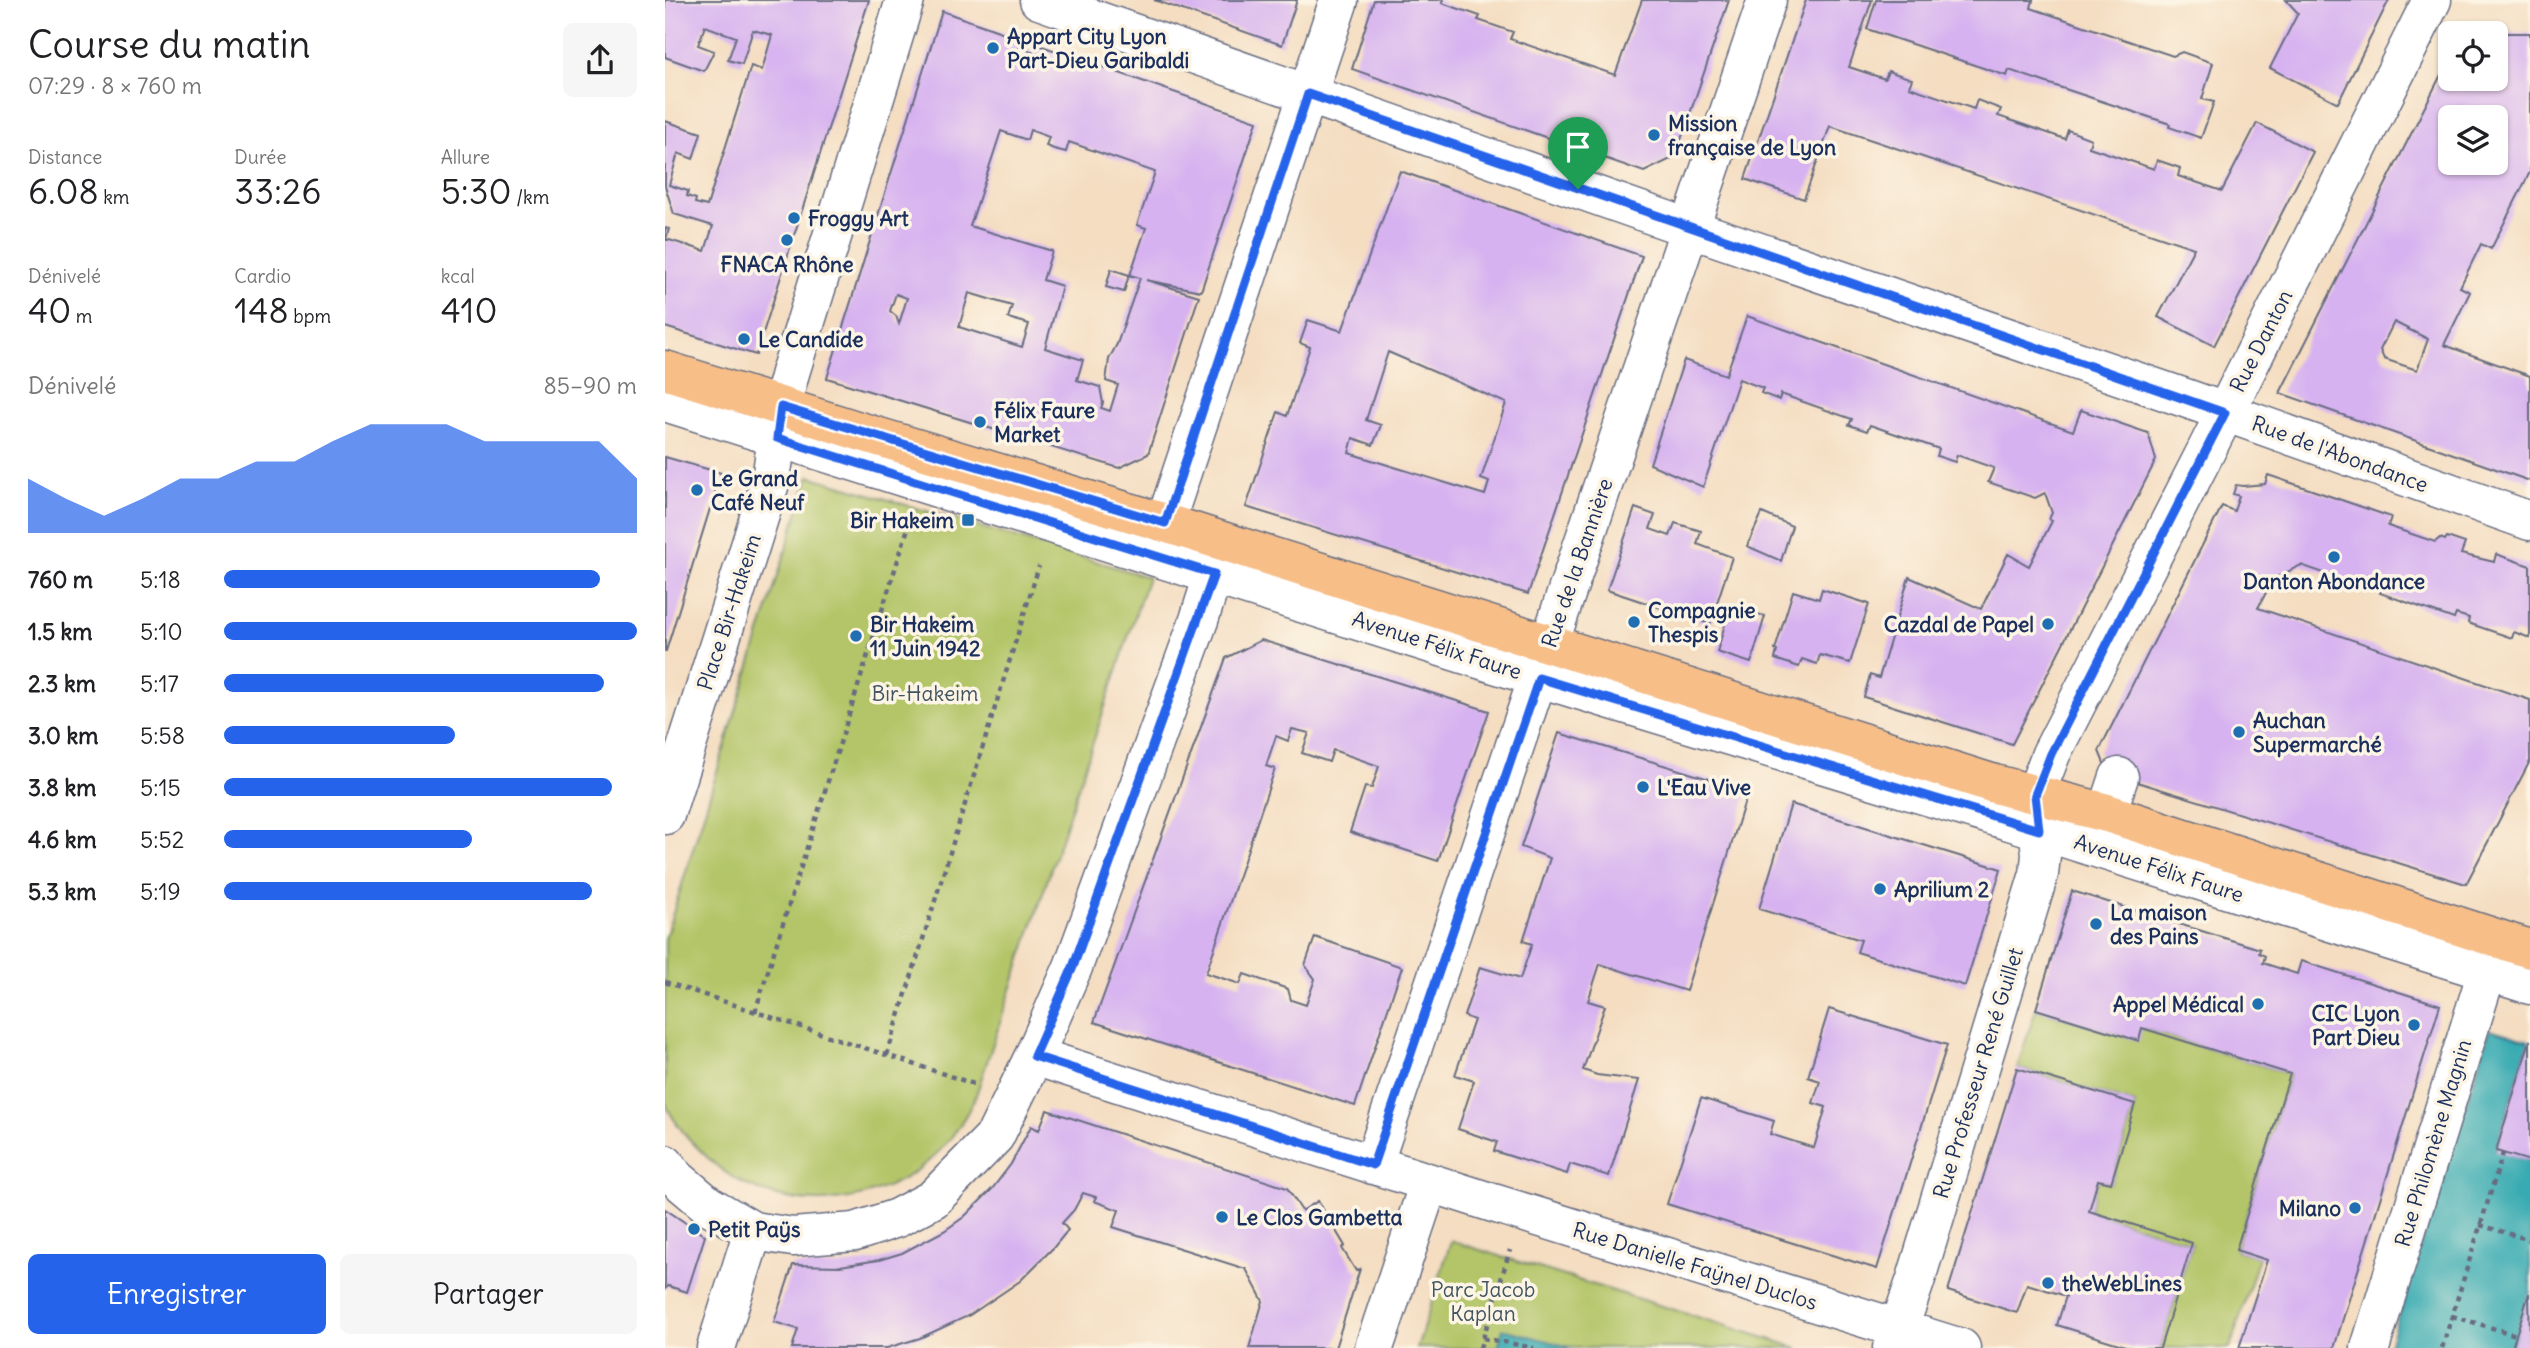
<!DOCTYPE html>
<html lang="fr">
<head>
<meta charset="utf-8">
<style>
	:root { --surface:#fff; --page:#f6f6f6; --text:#202124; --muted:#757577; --accent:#2563eb }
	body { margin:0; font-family:Delius,sans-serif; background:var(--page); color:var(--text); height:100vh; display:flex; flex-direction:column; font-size:26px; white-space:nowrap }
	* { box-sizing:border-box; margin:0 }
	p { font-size:23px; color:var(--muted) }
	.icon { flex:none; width:38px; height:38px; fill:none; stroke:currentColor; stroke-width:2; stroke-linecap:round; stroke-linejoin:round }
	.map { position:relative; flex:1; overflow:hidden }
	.panel { display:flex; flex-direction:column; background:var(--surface); width:665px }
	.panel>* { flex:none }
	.buttons { position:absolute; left:1773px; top:21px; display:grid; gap:14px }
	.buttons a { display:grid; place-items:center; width:70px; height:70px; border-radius:10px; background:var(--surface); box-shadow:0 2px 5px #0004; font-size:35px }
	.pin { position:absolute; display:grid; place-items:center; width:60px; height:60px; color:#fff; margin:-72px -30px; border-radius:50% 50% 50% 0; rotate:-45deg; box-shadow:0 0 7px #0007 }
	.pin .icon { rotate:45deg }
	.round { display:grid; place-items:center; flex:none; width:74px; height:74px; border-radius:10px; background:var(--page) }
	.head { display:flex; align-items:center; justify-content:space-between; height:119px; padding:0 28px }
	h1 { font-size:38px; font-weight:600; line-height:52px }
	.metrics { display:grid; grid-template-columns:repeat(3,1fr); gap:10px; height:119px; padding:7px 28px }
	.metrics div { display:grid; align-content:center }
	.metrics b { font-size:35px; font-weight:600 }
	.metrics small { font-size:19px; font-weight:400 }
	.metrics p { font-size:19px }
	.chart { height:196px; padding:14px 28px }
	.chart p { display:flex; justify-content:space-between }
	.chart svg { width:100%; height:126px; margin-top:7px; fill:var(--accent); opacity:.7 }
	.cta { display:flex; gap:14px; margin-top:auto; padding:14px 28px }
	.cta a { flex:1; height:80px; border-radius:10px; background:var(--accent); color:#fff; font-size:28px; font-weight:600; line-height:80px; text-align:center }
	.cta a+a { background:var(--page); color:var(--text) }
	ul { padding:0 28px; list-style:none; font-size:23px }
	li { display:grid; grid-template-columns:112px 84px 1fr; align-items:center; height:52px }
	li i { height:18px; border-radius:9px; background:var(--accent) }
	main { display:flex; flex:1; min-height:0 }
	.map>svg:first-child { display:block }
	.green { fill:#b3c568; stroke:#677a63; stroke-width:2 }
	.water { fill:#39abb2; stroke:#2a6d88; stroke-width:2 }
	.building { fill:#d7b2f0; fill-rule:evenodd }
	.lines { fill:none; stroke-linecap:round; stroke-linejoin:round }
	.minor-casing { stroke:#676c81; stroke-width:41 }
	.major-casing { stroke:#676c81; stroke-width:41 }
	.path { stroke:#676c81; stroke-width:4.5; stroke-dasharray:5 5; stroke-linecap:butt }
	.minor { stroke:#fff; stroke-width:38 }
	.major { stroke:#f7be88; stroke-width:38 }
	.route-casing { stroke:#fff; stroke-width:14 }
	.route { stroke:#2563eb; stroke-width:9 }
	.poi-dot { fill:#1f6fb2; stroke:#fcf5e5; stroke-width:2.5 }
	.labels { text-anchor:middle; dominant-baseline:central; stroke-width:7; stroke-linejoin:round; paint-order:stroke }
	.poi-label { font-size:21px; font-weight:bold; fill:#1b2f5e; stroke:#fcf5e5; text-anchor:start }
	.street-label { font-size:21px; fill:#1b2f5e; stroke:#fcf5e5 }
	.park-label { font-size:21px; fill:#415460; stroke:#fcf5e5 }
</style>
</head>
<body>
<main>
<section class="panel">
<div class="head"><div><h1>Course du matin</h1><p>07:29 · 8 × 760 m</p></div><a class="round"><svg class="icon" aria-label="share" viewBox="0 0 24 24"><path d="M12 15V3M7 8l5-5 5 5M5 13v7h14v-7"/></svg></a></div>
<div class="metrics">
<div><p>Distance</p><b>6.08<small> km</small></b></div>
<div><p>Durée</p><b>33:26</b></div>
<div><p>Allure</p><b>5:30<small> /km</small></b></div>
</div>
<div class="metrics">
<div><p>Dénivelé</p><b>40<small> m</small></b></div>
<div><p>Cardio</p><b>148<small> bpm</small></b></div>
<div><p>kcal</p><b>410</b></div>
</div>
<div class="chart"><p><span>Dénivelé</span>85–90 m</p>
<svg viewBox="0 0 160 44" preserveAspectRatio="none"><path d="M0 44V25L10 32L20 38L30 32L40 25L50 25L60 19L70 19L80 12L90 6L100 6L110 6L120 12L130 12L140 12L150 12L160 25V44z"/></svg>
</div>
<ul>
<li><b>760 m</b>5:18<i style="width:91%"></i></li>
<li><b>1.5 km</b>5:10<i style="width:100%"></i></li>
<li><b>2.3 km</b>5:17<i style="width:92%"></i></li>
<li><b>3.0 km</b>5:58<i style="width:56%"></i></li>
<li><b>3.8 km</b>5:15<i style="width:94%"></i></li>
<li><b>4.6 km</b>5:52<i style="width:60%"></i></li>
<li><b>5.3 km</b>5:19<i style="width:89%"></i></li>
</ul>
<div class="cta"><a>Enregistrer</a><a>Partager</a></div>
</section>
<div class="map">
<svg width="1865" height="1348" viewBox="0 0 1865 1348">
	<rect width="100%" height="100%" fill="#fcf5e5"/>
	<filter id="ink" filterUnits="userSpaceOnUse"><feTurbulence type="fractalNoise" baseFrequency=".0143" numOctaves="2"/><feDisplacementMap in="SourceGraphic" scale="14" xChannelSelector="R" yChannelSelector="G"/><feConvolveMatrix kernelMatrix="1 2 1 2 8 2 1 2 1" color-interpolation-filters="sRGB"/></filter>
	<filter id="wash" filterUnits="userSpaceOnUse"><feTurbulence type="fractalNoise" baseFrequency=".00686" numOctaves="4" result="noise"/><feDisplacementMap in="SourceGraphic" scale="28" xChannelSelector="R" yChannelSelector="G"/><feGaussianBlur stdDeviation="1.57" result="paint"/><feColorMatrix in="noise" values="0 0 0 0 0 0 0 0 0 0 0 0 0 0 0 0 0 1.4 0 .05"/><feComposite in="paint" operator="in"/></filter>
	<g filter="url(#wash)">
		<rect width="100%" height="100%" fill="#f4ddc1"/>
		<path class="green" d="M144,476L483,577L310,1098C301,1116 292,1132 278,1147C218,1214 106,1220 42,1157C25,1141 9,1124 0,1102V939Z
			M1371,1009L1473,1040L1477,1028L1625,1074L1571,1250L1594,1257L1565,1348H1495L1527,1243L1424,1211L1433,1180L1446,1183L1470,1104L1352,1068Z
			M786,1241L1133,1348H752Z"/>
		<path class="water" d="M1825,1029L1864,1041L1831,1150L1865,1161V1291L1847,1348H1723Z
			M838,1329L908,1348H833Z"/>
		<g id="blocks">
			<path class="building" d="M0,0H204L91,355L0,327V228L4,229L1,239L40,251L48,226L9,214L0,186V121L36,133L28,159L13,153L4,185L23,191L22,196L31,199L30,203L42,206L86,66L97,70L107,35L88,30L77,64L63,60L71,37L40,26L33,45L49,51L39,71L0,57Z
				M489,0H632L617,45Z
				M709,0H778L777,3L815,16L813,20L848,32L845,39L950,75L977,0H1064L1010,157L979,172L687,69Z
				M1141,0H1207L1184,67L1220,79L1223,71L1247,79L1244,87L1309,109L1312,100L1336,109L1333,116L1400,139L1403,130L1426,139L1424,147L1489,169L1492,160L1515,168L1513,176L1557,191L1592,123L1648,152L1549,346L1493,317L1529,248L1165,126L1139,199L1080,179Z
				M1211,0H1368L1366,8L1508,56L1517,52L1548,63L1537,99L1549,102L1536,138L1504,127L1505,124L1382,83L1344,70L1342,76L1202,29Z
				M1621,0H1724L1673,103L1605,68L1633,13Z
				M277,11L356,39L354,47L371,53L374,45L592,121L536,291L481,280L534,296L483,454L454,468L162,378ZM365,130L384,137L381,146L389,149L401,152L404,142L490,172L472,225L481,228L465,275L475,278L452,344L444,359L441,381L453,385L445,411L436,408L438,403L435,387L412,380L418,360L380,348L397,286L378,280L387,251L305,226L336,131L362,140ZM304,293L347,306L343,318L364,324L357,347L294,327ZM231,294L242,298L234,324L231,316L225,311Z
				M1830,33H1865V172L1826,249L1816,244L1795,287L1805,292L1779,345L1865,376V481L1615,393L1785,57V79H1830ZM1785,117H1830V163H1785ZM1729,322L1763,339L1752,370L1719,359L1715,350Z
				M735,171L977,256L863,594L581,507L613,412L622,416L645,347L635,343L643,320L677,331ZM723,352L841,403L816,479L824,482L820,495L684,453L688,438L708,445L716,425L701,420Z
				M446,269L464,275L459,292L441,287Z
				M1082,316L1408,431L1416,410L1483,433L1491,460L1347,744L1199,697L1205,675L1214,678L1244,577L1316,609L1343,554L1364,566L1387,521L1384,519L1387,513L1380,493L1370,498L1323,482L1329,468L1292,455L1290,462L1272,456L1274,449L1205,425L1202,431L1184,425L1187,419L1116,394L1114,400L1096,393L1098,388L1074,379L1038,487L985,464L1019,360L1061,375Z
				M0,457L56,473L1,651H0Z
				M1603,475L1726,517L1723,526L1770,542L1775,538L1780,540L1782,537L1800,543L1796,554L1829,562L1831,554L1865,566V638L1849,632L1847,638L1803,623L1804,618L1791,614L1789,619L1715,593L1717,588L1703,583L1702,588L1636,565L1608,579L1593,608L1865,700V761L1801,884L1443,773L1434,751L1557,506L1569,511L1574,496L1568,494L1571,485L1578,486L1600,484Z
				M970,508L990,515L985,529L1005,536L1010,523L1036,531L1032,544L1067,557L1045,624L942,590Z
				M1097,513L1127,526L1116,561L1082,546Z
				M1157,589L1204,604L1185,663L1155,655L1152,664L1137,659L1134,667L1110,659L1112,651L1110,650L1128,591L1154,599Z
				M1065,607L1100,616L1086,663L1052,652Z
				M596,640L824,711L773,861L685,832L700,787L707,788L714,766L668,750L664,762L637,753L644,733L627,729L623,741L611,736L601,766L610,769L541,973L575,984L579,974L623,989L626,1000L641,1005L650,979L640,965L650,937L737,967L690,1106L429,1022L561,658Z
				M894,733L1083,791L1021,991L935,964L923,1001L940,1006L918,1070L932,1075L974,1080L944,1176L905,1164L902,1174L829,1151L832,1142L793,1129L809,1081L790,1075L809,1020L799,1016L815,967L855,979L867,944L858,941L885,858L856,847Z
				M1126,804L1336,869L1300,986L1192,952L1196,940L1094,909Z
				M1407,891L1595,949L1594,953L1600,956L1598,963L1632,974L1636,961L1775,1005L1669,1348H1574L1602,1260L1571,1250L1625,1074L1477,1028L1474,1041L1371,1009Z
				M1164,1009L1282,1045L1212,1269L1002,1204L1036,1098L1109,1121L1105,1134L1149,1148L1161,1107L1148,1103L1155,1081L1143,1077Z
				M1865,1040V1161L1831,1151Z
				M1352,1068L1470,1104L1446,1183L1433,1180L1424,1211L1527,1243L1495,1348H1467L1392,1325L1401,1296L1362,1284L1352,1313L1283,1291Z
				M382,1110L622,1188L637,1211L653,1201L680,1246L677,1248L691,1271L695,1269L670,1348H584L598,1301L581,1269L448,1227L454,1210L429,1201L431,1197L418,1193L409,1210L397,1223L403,1230L389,1247L355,1281L305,1315L255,1338L222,1348H127L133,1329L109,1322L128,1265L175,1266L214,1260L237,1253L279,1231L299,1217L327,1189L346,1164L366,1126L374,1130Z
				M0,1209L40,1236L22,1292L3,1286L0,1289Z
				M1864,1293L1865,1348H1847L1851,1335Z"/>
		</g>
	</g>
	<g filter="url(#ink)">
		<use href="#blocks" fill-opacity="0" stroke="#676c81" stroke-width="2"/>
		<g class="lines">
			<g class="minor-casing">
				<path id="minor" d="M374,0L1024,228L1523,399L1865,521
					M0,402L874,678L1374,830L1865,985
					M500,523L674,0
					M1442,813L1454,777
					M0,815L106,480L116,407L125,373L240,0
					M369,1056L825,1202L1296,1348
					M0,1164L11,1178L43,1205L88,1231L128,1237L190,1232L232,1218L268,1199L330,1136L369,1056L408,967L534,620L556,550
					M708,1165L1102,0
					M51,1348L88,1231
					M709,1348L764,1183
					M1227,1348L1250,1282L1374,874L1376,855L1370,795L1386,754L1542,449L1767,0
					M1705,1348L1829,949"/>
			</g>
			<g class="major-casing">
				<path id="major" d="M0,370L194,431L500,523L1330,784L1442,813L1865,949"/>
			</g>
			<path class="path" d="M0,982L312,1085
				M90,1012L244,525
				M222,1055L374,566
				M1815,1225L1865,1240
				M1787,1316L1851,1335
				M818,1338L869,1348
				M815,1348L845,1250
				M1777,1348L1838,1153"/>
			<use href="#minor" class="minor"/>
			<use href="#major" class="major"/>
		</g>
	</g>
	<g class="lines" filter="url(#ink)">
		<g class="route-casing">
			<path id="route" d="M643,94L1560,413L1386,754L1370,795L1374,830L874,678L708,1165L369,1056L408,967L549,574L112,438L116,407L500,523Z"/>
		</g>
		<use href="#route" class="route"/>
	</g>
	<g class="poi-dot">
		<circle cx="328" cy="48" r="7"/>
		<circle cx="989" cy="135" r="7"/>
		<circle cx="129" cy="218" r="7"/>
		<circle cx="122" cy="240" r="7"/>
		<circle cx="79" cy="339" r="7"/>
		<circle cx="315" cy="422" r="7"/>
		<circle cx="32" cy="490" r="7"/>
		<rect x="296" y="513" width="14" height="14" rx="3.5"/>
		<circle cx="1669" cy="557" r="7"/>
		<circle cx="969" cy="622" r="7"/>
		<circle cx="1383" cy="624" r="7"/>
		<circle cx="191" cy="636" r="7"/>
		<circle cx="1574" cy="732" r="7"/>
		<circle cx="978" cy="787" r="7"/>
		<circle cx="1215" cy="889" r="7"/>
		<circle cx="1431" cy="924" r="7"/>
		<circle cx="1593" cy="1004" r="7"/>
		<circle cx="1749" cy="1025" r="7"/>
		<circle cx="1690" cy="1208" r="7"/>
		<circle cx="557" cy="1217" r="7"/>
		<circle cx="29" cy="1229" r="7"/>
		<circle cx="1383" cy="1283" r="7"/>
	</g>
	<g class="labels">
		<g class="poi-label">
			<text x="342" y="36">Appart City Lyon<tspan x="342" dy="24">Part-Dieu Garibaldi</tspan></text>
			<text x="1003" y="123">Mission<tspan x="1003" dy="24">française de Lyon</tspan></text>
			<text x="143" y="218">Froggy Art</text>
			<text x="122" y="264" text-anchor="middle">FNACA Rhône</text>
			<text x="93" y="339">Le Candide</text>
			<text x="329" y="410">Félix Faure<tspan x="329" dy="24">Market</tspan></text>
			<text x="46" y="478">Le Grand<tspan x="46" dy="24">Café Neuf</tspan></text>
			<text x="289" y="520" text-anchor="end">Bir Hakeim</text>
			<text x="1669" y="581" text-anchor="middle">Danton Abondance</text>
			<text x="983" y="610">Compagnie<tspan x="983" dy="24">Thespis</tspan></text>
			<text x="205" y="624">Bir Hakeim<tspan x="205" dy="24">11 Juin 1942</tspan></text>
			<text x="1369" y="624" text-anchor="end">Cazdal de Papel</text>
			<text x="1588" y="720">Auchan<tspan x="1588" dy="24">Supermarché</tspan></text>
			<text x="992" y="787">L'Eau Vive</text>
			<text x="1229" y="889">Aprilium 2</text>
			<text x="1445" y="912">La maison<tspan x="1445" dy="24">des Pains</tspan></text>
			<text x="1579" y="1004" text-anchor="end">Appel Médical</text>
			<text x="1735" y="1013" text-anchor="end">CIC Lyon<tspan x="1735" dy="24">Part Dieu</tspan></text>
			<text x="1676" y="1208" text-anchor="end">Milano</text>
			<text x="571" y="1217">Le Clos Gambetta</text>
			<text x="43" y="1229">Petit Paÿs</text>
			<text x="1397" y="1283">theWebLines</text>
		</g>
		<g class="street-label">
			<text transform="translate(1596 341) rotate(-63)">Rue Danton</text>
			<text transform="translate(1675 454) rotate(20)">Rue de l'Abondance</text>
			<text transform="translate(912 563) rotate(-71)">Rue de la Bannière</text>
			<text transform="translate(64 612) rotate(-72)">Place Bir-Hakeim</text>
			<text transform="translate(772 645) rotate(18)">Avenue Félix Faure</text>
			<text transform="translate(1494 868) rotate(18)">Avenue Félix Faure</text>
			<text transform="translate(1313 1073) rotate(-73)">Rue Professeur René Guillet</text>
			<text transform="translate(1768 1143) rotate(-73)">Rue Philomène Magnin</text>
			<text transform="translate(1030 1266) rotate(17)">Rue Danielle Faÿnel Duclos</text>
		</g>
		<g class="park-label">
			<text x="260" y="693">Bir-Hakeim</text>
			<text x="818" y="1289">Parc Jacob<tspan x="818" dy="24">Kaplan</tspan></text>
		</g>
	</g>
</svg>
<div class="buttons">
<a><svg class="icon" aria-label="locate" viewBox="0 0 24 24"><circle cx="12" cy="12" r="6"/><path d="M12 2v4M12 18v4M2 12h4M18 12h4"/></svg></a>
<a><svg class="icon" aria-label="layers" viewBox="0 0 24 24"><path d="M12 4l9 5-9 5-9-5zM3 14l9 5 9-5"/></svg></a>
</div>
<div class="pin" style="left:913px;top:189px;background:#1e9e55"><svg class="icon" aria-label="arrive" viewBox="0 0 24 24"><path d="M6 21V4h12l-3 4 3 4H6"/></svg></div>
</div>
</main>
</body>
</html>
